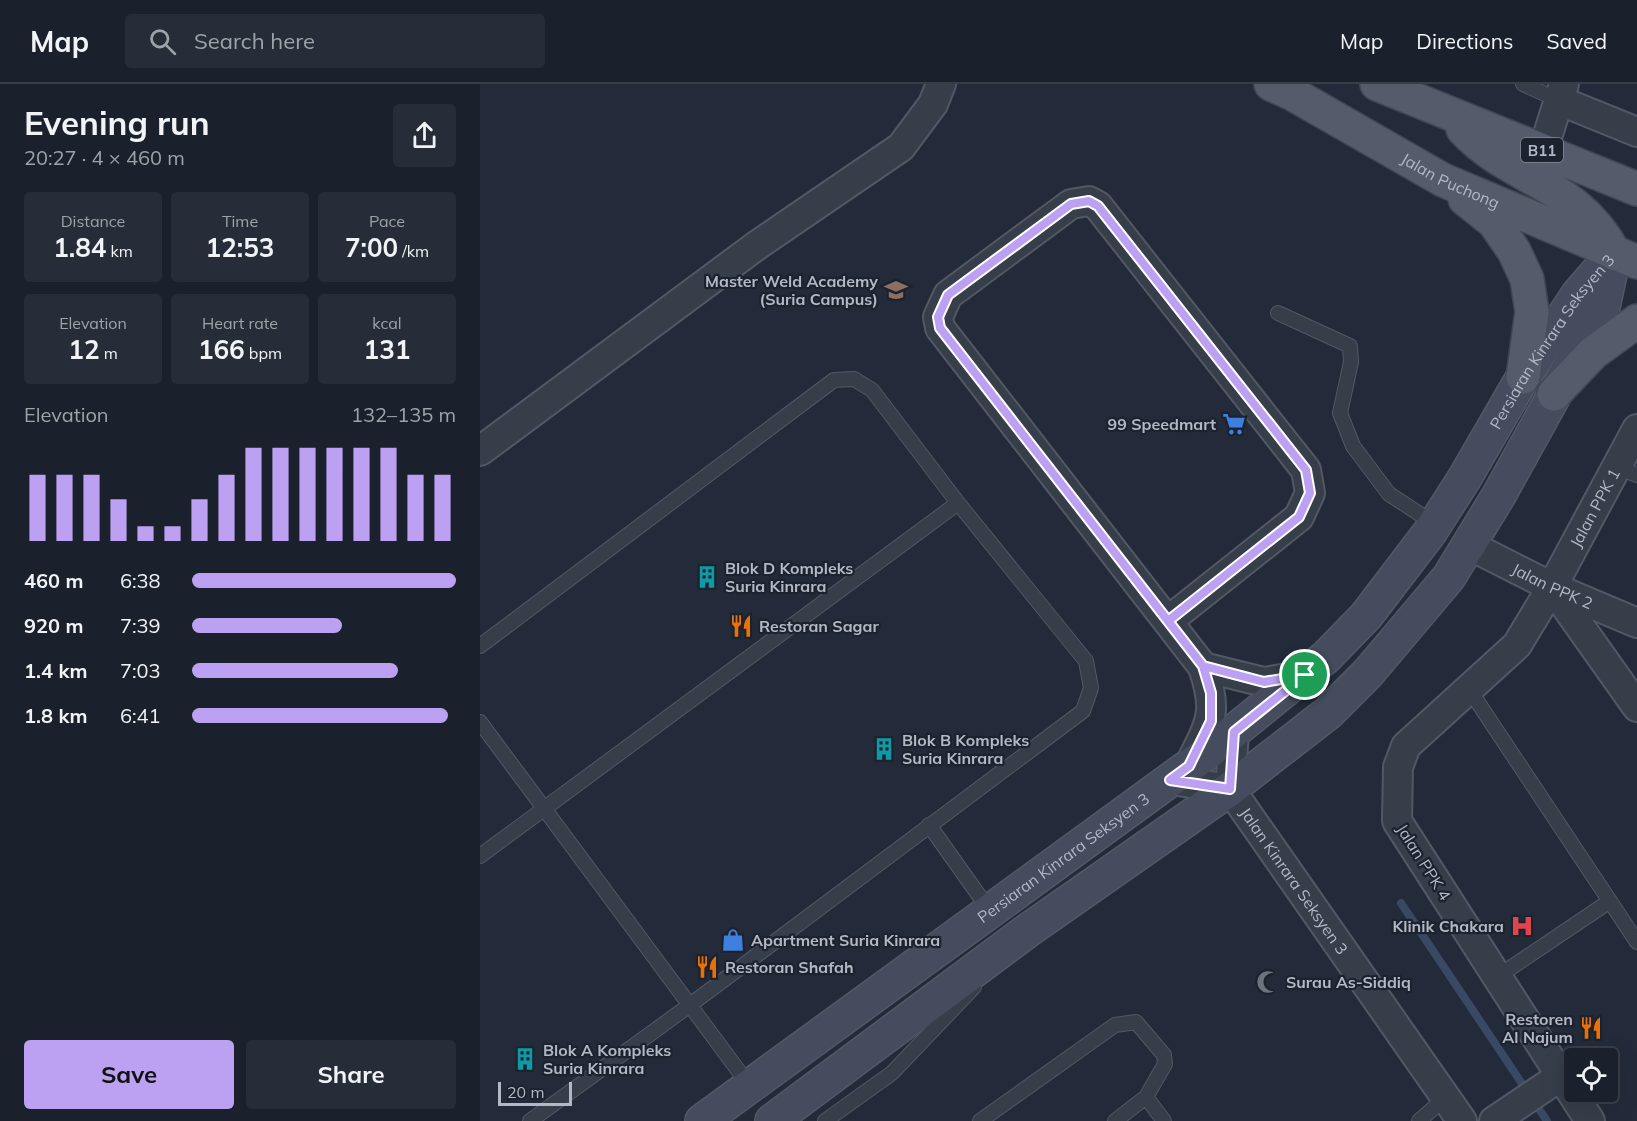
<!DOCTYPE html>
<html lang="en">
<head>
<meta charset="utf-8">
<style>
	:root { --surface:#1a202c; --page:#272d38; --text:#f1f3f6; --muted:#9fa3a9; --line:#383e48; --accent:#bca0f2 }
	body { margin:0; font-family:Mulish,sans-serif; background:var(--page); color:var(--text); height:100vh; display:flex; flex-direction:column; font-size:22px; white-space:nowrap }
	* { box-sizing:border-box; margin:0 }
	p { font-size:20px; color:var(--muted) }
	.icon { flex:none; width:33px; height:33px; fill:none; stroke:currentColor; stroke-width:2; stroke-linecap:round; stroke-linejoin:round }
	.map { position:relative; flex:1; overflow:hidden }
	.sheet { display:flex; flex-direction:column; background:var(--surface); width:480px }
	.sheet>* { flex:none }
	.controls { position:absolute; left:1084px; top:964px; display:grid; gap:12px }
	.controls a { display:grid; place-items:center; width:54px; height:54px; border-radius:6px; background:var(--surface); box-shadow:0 6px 24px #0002,0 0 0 2px var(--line); font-size:30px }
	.scale { position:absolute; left:18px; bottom:15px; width:74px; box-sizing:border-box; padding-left:6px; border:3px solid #b2b8c6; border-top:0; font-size:16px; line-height:21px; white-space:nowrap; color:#b2b8c6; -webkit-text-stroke:4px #1c232f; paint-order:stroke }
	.pin { position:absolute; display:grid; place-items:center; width:51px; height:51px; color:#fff; margin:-26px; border:3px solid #fff; border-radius:50%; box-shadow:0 2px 6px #0007 }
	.round { display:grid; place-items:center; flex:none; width:63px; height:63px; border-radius:6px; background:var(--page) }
	.overview { display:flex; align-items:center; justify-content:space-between; height:102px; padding:0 24px }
	h1 { font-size:33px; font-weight:700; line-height:45px }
	.stats { display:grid; grid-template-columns:repeat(3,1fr); gap:9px; height:102px; padding:6px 24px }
	.stats div { display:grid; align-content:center; border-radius:6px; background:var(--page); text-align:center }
	.stats b { font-size:26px; font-weight:700 }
	.stats small { font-size:16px; font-weight:400 }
	.stats p { font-size:16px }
	.chart { height:168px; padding:12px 24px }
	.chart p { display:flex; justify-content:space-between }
	.chart svg { width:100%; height:108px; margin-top:6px; stroke:var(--accent); stroke-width:6 }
	.cta { display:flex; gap:12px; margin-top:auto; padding:12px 24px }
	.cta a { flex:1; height:69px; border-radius:6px; background:var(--accent); color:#111; font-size:24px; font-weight:700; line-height:69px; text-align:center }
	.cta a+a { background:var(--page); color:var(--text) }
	ul { padding:0 24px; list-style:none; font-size:20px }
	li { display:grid; grid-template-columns:96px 72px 1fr; align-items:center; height:45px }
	li i { height:15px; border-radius:8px; background:var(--accent) }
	header { display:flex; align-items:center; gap:36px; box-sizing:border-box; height:84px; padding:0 30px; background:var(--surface); border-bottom:2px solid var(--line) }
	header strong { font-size:28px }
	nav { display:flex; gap:33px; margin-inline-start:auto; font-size:21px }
	.search { width:420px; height:54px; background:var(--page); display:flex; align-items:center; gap:15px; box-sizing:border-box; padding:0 21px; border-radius:6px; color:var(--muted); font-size:22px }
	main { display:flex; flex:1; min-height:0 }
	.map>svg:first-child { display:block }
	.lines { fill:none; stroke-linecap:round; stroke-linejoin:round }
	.stream { stroke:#394863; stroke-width:8 }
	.lane-casing { stroke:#525865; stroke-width:16 }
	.street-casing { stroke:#525865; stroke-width:32 }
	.secondary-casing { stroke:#525865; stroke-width:36 }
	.primary-casing { stroke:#404753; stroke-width:36 }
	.lane { stroke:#363e4a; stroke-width:14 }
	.street { stroke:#363e4a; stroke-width:28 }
	.secondary { stroke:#454c5d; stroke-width:33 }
	.primary { stroke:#545c6b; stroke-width:33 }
	.route-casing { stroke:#fff; stroke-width:12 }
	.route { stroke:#bca0f2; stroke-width:8 }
	.labels { text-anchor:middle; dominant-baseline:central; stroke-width:4.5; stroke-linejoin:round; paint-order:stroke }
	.shield { fill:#1c232f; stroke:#858b99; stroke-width:1.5 }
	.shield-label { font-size:15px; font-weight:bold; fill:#b2b8c6 }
	.street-label { font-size:16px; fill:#b2b8c6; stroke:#1c232f }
	.poi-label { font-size:16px; font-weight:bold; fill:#b2b8c6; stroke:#1c232f; text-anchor:start }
</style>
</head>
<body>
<header>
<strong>Map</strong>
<div class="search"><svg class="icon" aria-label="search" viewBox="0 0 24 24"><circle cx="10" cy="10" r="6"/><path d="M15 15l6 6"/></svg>Search here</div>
<nav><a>Map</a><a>Directions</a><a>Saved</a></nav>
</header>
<main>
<section class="sheet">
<div class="overview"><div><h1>Evening run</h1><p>20:27 · 4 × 460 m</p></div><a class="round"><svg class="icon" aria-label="share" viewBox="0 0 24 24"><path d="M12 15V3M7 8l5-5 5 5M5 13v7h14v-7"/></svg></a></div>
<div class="stats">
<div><p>Distance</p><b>1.84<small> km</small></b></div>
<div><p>Time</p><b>12:53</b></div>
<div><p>Pace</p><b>7:00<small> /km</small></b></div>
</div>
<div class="stats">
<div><p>Elevation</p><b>12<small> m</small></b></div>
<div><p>Heart rate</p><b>166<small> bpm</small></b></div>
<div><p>kcal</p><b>131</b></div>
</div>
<div class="chart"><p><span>Elevation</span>132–135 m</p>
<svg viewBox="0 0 160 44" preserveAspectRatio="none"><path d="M5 44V17M15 44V17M25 44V17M35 44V27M45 44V38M55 44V38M65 44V27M75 44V17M85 44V6M95 44V6M105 44V6M115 44V6M125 44V6M135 44V6M145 44V17M155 44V17"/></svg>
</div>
<ul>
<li><b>460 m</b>6:38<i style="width:100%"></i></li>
<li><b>920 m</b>7:39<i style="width:57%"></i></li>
<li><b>1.4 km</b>7:03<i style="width:78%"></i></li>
<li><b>1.8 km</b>6:41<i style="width:97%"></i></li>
</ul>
<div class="cta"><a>Save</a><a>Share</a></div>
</section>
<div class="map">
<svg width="1157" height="1037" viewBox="0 0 1157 1037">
	<rect width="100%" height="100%" fill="#232b3a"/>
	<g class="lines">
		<path class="stream" d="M921,819L1067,1037"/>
		<g class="lane-casing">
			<path id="lane" d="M1043,0L1078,16
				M798,229L870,262L871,278L860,329L873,362L909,410L955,440
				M1137,383L1157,391
				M0,562L354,296L374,295L392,306L478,419L606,577L611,604L603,627L210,921L50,1037
				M989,605L1157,858
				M0,638L269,1001
				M449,741L510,827
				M0,772L478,419
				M1017,893L1130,817
				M345,1037L412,989L494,903
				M500,1037L635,941L656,938L684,971L685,980L666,1013L684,1037
				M635,1037L666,1013
				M939,1037L966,1013"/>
		</g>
		<g class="street-casing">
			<g id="street">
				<path d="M1078,16L1157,48"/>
				<path d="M1063,66L1084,0"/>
				<path d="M0,367L276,162L421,63L453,20L461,0"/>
				<path id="s1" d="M989,461L1072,503L1157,539"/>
				<path d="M1072,503L1157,623"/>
				<path d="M688,537L819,433L830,409L826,386L618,122L609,117L591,120L468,211L458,233L460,244L723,583C739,630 730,639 709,682"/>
				<path d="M723,583L784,598L825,591"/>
				<path d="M691,696L750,705"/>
				<path id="s2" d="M750,705L982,1037"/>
				<path d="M750,705L754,648"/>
				<path d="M1014,1037L1081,992"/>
				<path id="s3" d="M1110,1037L917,737L918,683L926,662L1037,561L1072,503L1157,345"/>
			</g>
		</g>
		<g class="secondary-casing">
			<g id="secondary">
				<path id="s4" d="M222,1037L727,669L846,573L886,532L950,448L984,395L1043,293L1099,209L1134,169"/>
				<path d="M292,1037L547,847L750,705L848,629L888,589L969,493L1019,411L1123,223L1134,171"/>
			</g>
		</g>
		<g class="primary-casing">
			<g id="primary">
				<path id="s5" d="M791,0L811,9L963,96L1157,178"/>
				<path d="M897,0L1157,105"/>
				<path d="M983,45C1031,97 1097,98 1134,169"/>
				<path d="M985,115L1014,138L1034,167L1047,195L1052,228L1043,293"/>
				<path d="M1074,310L1113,269L1157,237"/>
			</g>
		</g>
		<use href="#lane" class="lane"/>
		<use href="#street" class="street"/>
		<use href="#secondary" class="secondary"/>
		<use href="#primary" class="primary"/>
	</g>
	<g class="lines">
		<g class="route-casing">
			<path id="route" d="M825,591L784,598L723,582L460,244L458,233L468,211L591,120L609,117L618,122L826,386L830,409L819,433L688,537L723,582L731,609V637L709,682L690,696L750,705L754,648L825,591"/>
		</g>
		<use href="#route" class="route"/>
	</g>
	<defs>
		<g id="university-bare" transform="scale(1.8)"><path d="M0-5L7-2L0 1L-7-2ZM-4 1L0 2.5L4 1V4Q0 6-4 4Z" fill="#8d6e63" stroke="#1c232f" stroke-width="2.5" paint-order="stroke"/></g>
		<g id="supermarket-bare" transform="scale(1.8)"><path d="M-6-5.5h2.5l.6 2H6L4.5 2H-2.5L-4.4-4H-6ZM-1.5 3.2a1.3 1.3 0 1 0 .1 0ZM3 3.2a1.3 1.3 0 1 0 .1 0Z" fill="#3f7fe0" stroke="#1c232f" stroke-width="2.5" paint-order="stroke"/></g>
		<g id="building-bare" transform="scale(1.8)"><path d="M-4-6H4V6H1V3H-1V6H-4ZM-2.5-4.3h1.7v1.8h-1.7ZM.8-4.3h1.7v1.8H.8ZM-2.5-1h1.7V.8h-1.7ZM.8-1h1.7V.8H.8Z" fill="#0f9aa8" stroke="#1c232f" stroke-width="2.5" paint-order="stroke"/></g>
		<g id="restaurant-bare" transform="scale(1.8)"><path d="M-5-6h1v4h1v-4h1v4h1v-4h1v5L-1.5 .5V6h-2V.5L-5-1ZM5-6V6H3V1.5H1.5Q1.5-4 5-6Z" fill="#e8710a" stroke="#1c232f" stroke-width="2.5" paint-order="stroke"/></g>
		<g id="hospital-bare" transform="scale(1.8)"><path d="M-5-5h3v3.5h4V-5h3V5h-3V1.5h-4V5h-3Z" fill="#e0444e" stroke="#1c232f" stroke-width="2.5" paint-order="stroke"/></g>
		<g id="shop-bare" transform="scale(1.8)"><path d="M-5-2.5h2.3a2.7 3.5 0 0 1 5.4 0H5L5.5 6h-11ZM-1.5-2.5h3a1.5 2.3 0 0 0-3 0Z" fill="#3f7fe0" stroke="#1c232f" stroke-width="2.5" paint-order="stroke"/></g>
		<g id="mosque-bare" transform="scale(1.8)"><path d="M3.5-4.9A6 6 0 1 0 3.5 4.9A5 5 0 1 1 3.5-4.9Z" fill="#6b7280" stroke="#1c232f" stroke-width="2.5" paint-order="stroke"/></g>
	</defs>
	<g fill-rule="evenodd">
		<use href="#university-bare" x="416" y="206"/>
		<use href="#supermarket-bare" x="754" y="340"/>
		<use href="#building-bare" x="227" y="493"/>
		<use href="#restaurant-bare" x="261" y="542"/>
		<use href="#building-bare" x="404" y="665"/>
		<use href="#hospital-bare" x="1042" y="842"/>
		<use href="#shop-bare" x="253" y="856"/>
		<use href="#restaurant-bare" x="227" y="883"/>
		<use href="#mosque-bare" x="788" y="898"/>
		<use href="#restaurant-bare" x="1111" y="944"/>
		<use href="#building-bare" x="45" y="975"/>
	</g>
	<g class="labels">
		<rect class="shield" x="1041" y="54" width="42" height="24" rx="4.5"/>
		<g class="shield-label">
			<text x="1062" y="66">B11</text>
		</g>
		<g class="street-label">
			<text stroke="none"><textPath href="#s5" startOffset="204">Jalan Puchong</textPath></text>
			<text stroke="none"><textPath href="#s4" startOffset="1167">Persiaran Kinrara Seksyen 3</textPath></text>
			<text stroke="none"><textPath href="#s3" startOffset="741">Jalan PPK 1</textPath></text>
			<text stroke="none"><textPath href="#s1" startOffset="93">Jalan PPK 2</textPath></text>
			<text stroke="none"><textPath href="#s4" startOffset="447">Persiaran Kinrara Seksyen 3</textPath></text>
			<text transform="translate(944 778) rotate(58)">Jalan PPK 4</text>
			<text stroke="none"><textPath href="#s2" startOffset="112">Jalan Kinrara Seksyen 3</textPath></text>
		</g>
		<g class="poi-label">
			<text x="398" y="197" text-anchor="end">Master Weld Academy<tspan x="398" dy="18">(Suria Campus)</tspan></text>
			<text x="736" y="340" text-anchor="end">99 Speedmart</text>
			<text x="245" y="484">Blok D Kompleks<tspan x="245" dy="18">Suria Kinrara</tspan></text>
			<text x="279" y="542">Restoran Sagar</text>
			<text x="422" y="656">Blok B Kompleks<tspan x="422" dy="18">Suria Kinrara</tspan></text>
			<text x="1024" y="842" text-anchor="end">Klinik Chakara</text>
			<text x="271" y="856">Apartment Suria Kinrara</text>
			<text x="245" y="883">Restoran Shafah</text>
			<text x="806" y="898">Surau As-Siddiq</text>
			<text x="1093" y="935" text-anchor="end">Restoren<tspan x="1093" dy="18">Al Najum</tspan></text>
			<text x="63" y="966">Blok A Kompleks<tspan x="63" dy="18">Suria Kinrara</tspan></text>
		</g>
	</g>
</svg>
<div class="controls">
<a><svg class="icon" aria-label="locate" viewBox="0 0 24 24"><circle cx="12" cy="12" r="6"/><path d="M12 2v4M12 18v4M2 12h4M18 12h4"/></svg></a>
</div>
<div class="scale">20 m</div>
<div class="pin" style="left:825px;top:591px;background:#1e9e55"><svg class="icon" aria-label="arrive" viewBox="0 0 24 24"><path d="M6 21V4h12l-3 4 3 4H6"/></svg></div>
</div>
</main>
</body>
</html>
